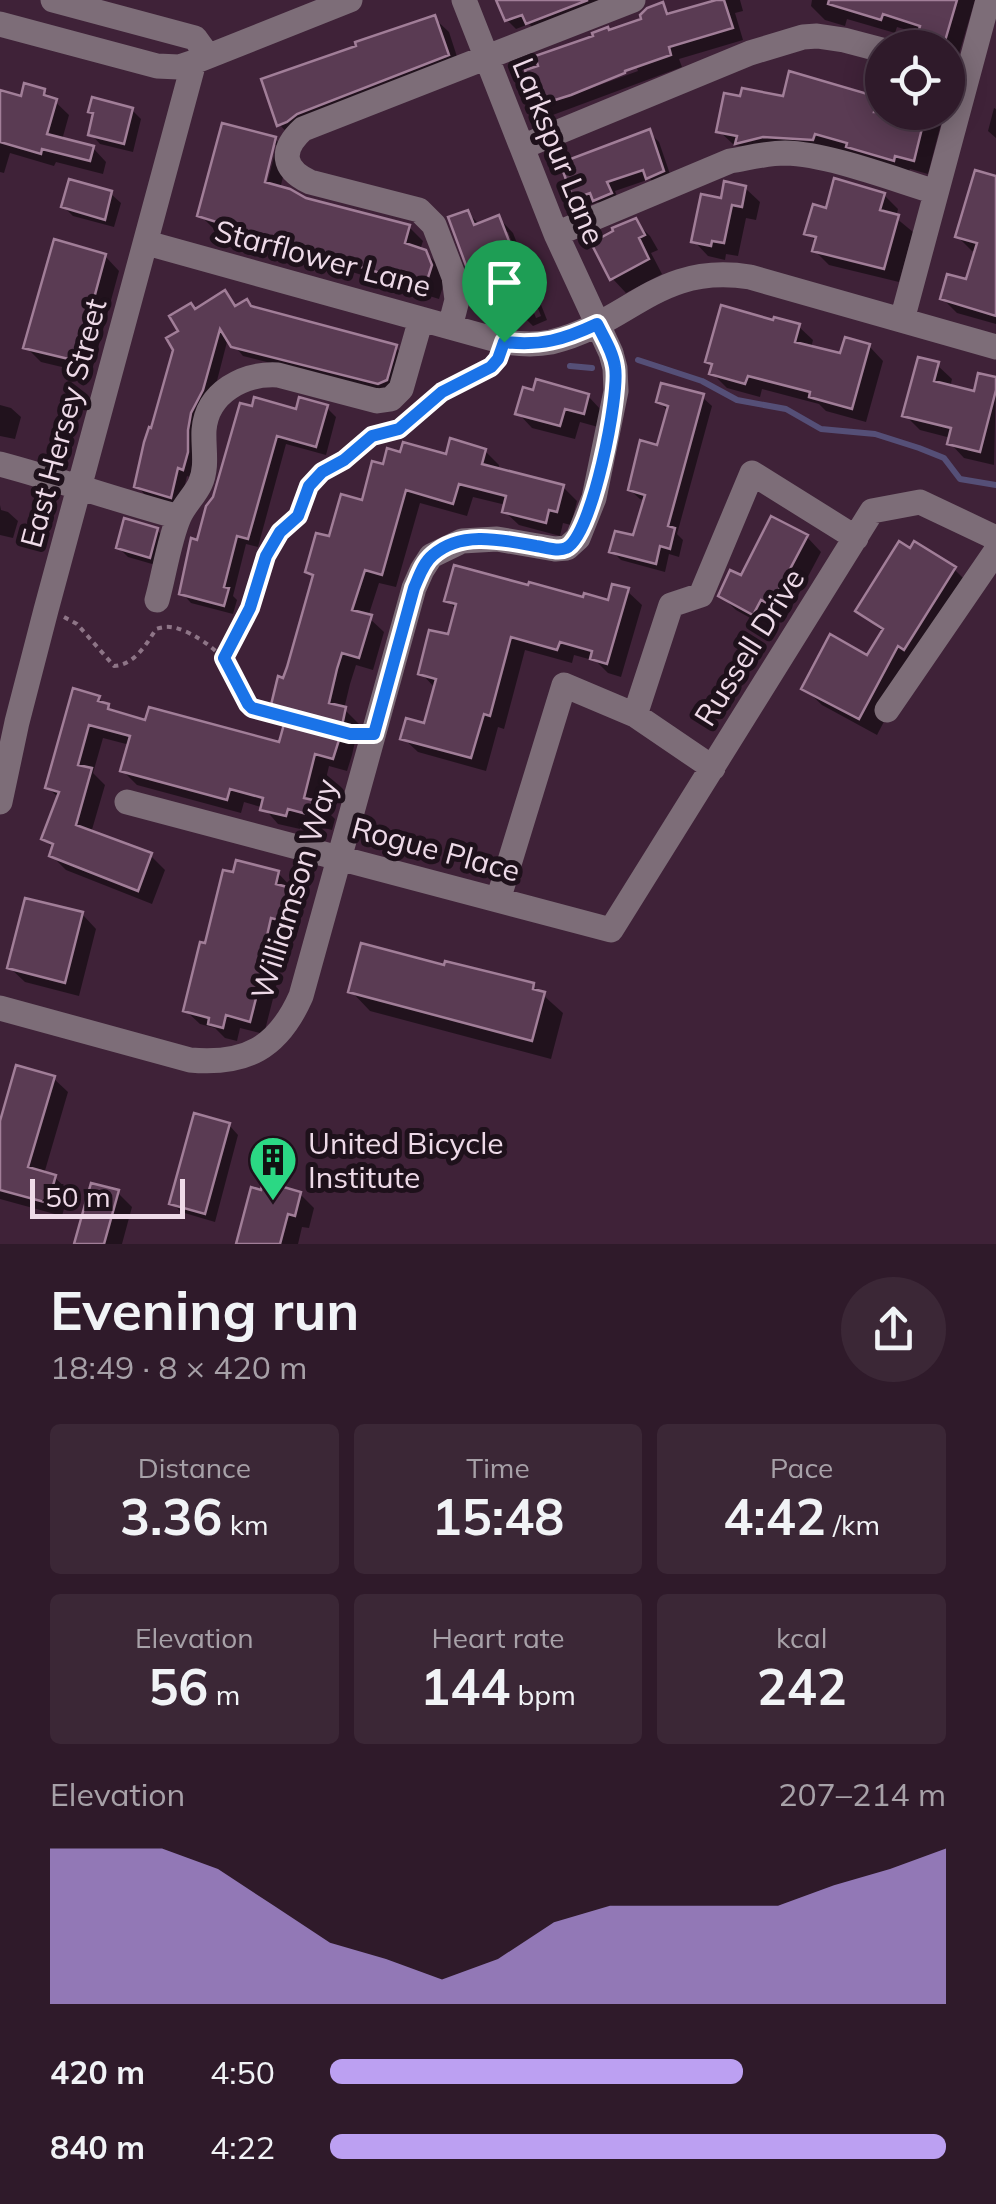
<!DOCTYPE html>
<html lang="en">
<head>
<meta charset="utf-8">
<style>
	:root { --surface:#2f1a2a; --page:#3b2736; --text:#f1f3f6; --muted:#a7a1a8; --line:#4a3847; --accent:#bca0f2 }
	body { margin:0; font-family:Mulish,sans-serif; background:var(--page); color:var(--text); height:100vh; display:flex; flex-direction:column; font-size:38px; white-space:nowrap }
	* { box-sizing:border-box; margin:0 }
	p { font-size:32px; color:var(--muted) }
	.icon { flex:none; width:55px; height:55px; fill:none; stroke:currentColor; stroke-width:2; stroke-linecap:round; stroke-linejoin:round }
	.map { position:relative; height:1244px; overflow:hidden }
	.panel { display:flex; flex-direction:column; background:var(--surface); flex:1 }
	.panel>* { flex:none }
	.buttons { position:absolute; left:865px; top:30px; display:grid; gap:20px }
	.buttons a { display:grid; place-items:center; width:100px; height:100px; border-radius:50%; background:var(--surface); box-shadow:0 5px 25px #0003,0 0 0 2px var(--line); font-size:50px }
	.scale { position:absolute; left:30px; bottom:25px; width:155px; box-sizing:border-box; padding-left:10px; border:5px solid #eedae8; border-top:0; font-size:28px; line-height:35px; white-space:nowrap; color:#eedae8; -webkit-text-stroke:8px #1e111b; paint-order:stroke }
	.pin { position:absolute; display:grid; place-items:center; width:85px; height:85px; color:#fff; margin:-102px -42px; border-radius:50% 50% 50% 0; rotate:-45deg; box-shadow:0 0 10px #0007 }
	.pin .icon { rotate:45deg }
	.round { display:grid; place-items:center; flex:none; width:105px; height:105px; border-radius:52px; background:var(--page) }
	.overview { display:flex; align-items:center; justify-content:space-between; height:170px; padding:0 50px }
	h1 { font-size:55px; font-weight:700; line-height:75px }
	.stats { display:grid; grid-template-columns:repeat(3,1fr); gap:15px; height:170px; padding:10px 50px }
	.stats div { display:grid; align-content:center; border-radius:10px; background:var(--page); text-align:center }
	.stats b { font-size:50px; font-weight:700 }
	.stats small { font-size:28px; font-weight:400 }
	.stats p { font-size:28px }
	.chart { height:280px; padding:20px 50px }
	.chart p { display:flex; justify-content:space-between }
	.chart svg { width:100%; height:180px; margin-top:10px; fill:var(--accent); opacity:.7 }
	ul { padding:0 50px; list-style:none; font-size:32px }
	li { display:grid; grid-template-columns:160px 120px 1fr; align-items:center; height:75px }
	li i { height:25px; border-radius:12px; background:var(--accent) }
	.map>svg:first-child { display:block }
	.shadow { fill:#0007; fill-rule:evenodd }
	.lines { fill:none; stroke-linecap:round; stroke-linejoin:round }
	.stream { stroke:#554f77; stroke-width:6 }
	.building { fill:#5a3b53; stroke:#a17e98; stroke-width:2.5 }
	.path { stroke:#8e7587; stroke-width:4; stroke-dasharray:5 5; stroke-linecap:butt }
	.minor { stroke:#7d6d78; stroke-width:25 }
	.route-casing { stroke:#fff; stroke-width:20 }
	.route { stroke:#1a73e8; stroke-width:12 }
	.labels { text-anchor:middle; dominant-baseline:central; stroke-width:10; stroke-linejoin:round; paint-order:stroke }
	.street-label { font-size:30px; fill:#eedae8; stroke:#1e111b }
	.poi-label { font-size:30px; fill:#eedae8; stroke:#1e111b; text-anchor:start }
</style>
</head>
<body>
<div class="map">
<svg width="996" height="1244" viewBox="0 0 996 1244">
	<rect width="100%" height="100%" fill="#3f2238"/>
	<path class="shadow" d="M499,0H620L537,32L529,24L516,29L507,20Z
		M710,0H740L743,11L735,13L743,40L679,59L682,67L550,116L538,104L610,33L645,21L662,5L672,15L711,4ZM636,66L638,71L542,106V101Z
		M812,0H975L959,54L948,51V48L935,47L923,35L897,27L895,33L847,19L845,26L825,20L811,6Z
		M434,18L449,32L461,69L293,139L279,124L359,47Z
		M791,74L882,101V112H944L928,174L910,169L908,174L734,145L719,131L785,99Z
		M44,91L69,115L62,140L93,148L106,162L103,174L56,162L54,166L10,153L4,173L0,172V93L22,99Z
		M994,108L996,109V138L988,131Z
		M132,110L141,119L133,152L100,144L91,134L95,116L91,111Z
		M649,132L659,142L672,180L658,186L650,179L615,191L619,202L604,209L598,202L585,207L575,198Z
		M275,139L289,153L280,189L305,200L409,227L423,241L420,250L425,252L439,266L445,280L439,299L214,229L200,215ZM271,145H277L264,195L259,194Z
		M996,178V324L957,313L943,299L968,282L977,252L972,251L958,237Z
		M745,188L760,202L756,220L746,218L738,256L726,254L725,260L708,256L694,241L723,201Z
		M111,194L121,203L114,227L73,216L64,207Z
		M884,195L898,209L896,218L913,232L899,282L829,265L814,250L817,242L807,233L828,211Z
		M468,213L480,225L499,218L513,233L547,320L533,326L518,311L498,319L484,304ZM503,232H508L541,316L536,318Z
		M635,221L650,236L658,250L651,253L662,274L626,293L612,278Z
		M105,256L119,271L91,374L41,362L26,347Z
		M224,293L237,308L254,310L395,347L405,357L389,393L243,356L228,338L192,478L187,476L180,506L146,496L137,486L182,332L196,311Z
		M798,326L813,340L811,348L842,356L869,346L883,361L866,422L826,411L819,404L762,389L760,397L727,388L712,373L714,367L708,361Z
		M937,365L952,379L950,388L975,394L996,380L994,465L964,458L950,443L951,438L920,430L905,415Z
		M588,396L602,411L598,427L580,422L575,439L532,428L518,413Z
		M702,397L712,406L677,534L683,540L679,557L669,554L665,572L621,560L612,551L635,538L646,501L640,499L630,490L659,448L669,412L659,402Z
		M0,405L11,408L21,417L15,439L0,436Z
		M327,408L336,417L326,455L286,444L258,547L246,544L233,596L237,600L233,614L191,603L182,593L215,499L253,409L297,412Z
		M485,451L499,465L498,470L563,487L577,501L571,525L563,523L560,536L519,525L504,511L506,505L473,497L467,516L420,503L396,587L379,583L368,617L384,632L373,670L356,665L350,684L344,709L359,724L352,755L347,771L329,766L320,804L335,819L332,830L301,822L300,829L278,824L264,808L244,802L241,813L137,785L123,771L130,745L103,738L93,773L105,785L91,833L151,856L165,870L152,904L66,870L52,856L54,849L44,839L59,798L48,788L98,698L116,714L147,724L281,745L288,719L274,705L285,681L314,578L308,572L330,539L363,503L384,467Z
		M0,505L1,510L8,512L18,521L13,538L0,535Z
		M157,530L166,540L159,566L128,557L118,547Z
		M807,537L821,552L786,618L776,613L768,628L736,610L721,596L742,579Z
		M954,569L971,586L915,662L877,735L822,705L804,688L868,658L884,633L858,610Z
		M530,588L609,603L627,591L642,605L621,677L608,673L596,661L574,655L572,663L525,650L504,729L498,727L486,771L418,752L403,738L426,726L436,689L421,673L449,637L457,610L447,600Z
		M278,873L292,888L291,892L304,905L297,934L285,931L275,972L279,975L264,1034L240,1028L237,1041L225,1038L215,1028L200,1024L185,1010L206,946Z
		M82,914L96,929L79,996L25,982L10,968Z
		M533,986L563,1013L551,1059L370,1011L351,991Z
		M53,1078L68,1092L44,1174L54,1177L69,1191L62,1216L0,1199V1117L3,1118Z
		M229,1125L238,1135L215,1222L181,1212L172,1203Z
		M118,1193L132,1207L122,1244H76Z
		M300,1194L314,1208L309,1228L302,1227L298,1244H239Z"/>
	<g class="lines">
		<path class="stream" d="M638,360L702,381L737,400L786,409L821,429L875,434L919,448L944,458L960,479L996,485
			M570,366L592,368"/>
	</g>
	<path class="building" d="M496,0H588L526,24L522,15L505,21Z
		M716,0H724L733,28L669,47L671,55L625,71V73L571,95L536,106L525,70L538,66L535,56L593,36L592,33L608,27L609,30L641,19L640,15L647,8L663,2L667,14Z
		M829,0H957L945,41L918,33L920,26L883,14L881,20L828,4Z
		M435,15L449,55L297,114L287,122L277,126L261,79L356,46L355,42Z
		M789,71L878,97L874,112H926L914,161L895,156L894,161L846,147L847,143L815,134L813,140L763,137L735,144L737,136L716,132L724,93L740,96L742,88L783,96Z
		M24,83L45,89L44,95L57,99L47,134L94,146L90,161L42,149L41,154L0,142V90L21,96Z
		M92,97L133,108L124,144L88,135L93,113L88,112Z
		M222,123L276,137L265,182L290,189L306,198L410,225L405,243L426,250L432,265L425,287L197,216Z
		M650,129L664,171L646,179L643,170L607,182L612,193L593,201L590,193L573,199L560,163Z
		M975,170L996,176V316L940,299L947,274L966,279L977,243L955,237Z
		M834,178L885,193L880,210L899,215L884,269L812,251L816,237L804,234L813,204L826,208Z
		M69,179L112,191L105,220L61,207Z
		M724,181L746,186L742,207L732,205L724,243L712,241L711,246L691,242L701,194L721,198Z
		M468,210L474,225L499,215L534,306L516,313L509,295L481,306L448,217Z
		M636,218L645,235L639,238L649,259L610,280L591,243L613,231L612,228Z
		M54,239L106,254L77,361L23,348Z
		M225,290L235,306L247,299L251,306L397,345L387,380L378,384L231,347L220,329L203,390L191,413L188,430V452L183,470L178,468L171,498L134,487L144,442L149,427L151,428L173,350L166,338L178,331L169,316L191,303L195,309Z
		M721,305L773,320L774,317L800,324L795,342L840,353L845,337L870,344L852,409L809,397L810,392L748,376L745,384L709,374L712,364L705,362Z
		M918,357L939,362L934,381L974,391L978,373L996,377V390L980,452L947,444L951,428L902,416Z
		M536,379L589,394L584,414L565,409L560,426L515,414L523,387L533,390Z
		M661,383L704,394L668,526L675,528L670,549L660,546L656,564L609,552L615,531L633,535L645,495L628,490L640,440L657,445L668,406L656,402Z
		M254,397L296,409L299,397L328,405L316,447L277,436L248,539L237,536L224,587L229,588L224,606L179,594L191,538L197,540L206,506L213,497L240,403L252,406Z
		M450,438L486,449L482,464L564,485L557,512L549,510L546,523L502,512L506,496L459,484L453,504L406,490L382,575L365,570L352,610L372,615L359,658L342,653L337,669L329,703L346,707L339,740L333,759L315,754L304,798L322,802L318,817L288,809L286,816L260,810L263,798L230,789L227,800L120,771L130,736L89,725L78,765L92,768L76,825L152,853L138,891L49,856L53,844L41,839L59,792L45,788L73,688L100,696L98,701L109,704L108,709L145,720L149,707L279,742L288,710L271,705L278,676L283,678L287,667L313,575L305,572L316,533L329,536L341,494L362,500L372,461L383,464L387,448L400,452L403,442L446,454Z
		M771,516L808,535L771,605L761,600L753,615L718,596L730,570L741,575Z
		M124,518L158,528L150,558L116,548Z
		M899,541L910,548L914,541L956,567L904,650L898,646L859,719L801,689L830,634L867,655L883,629L855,611Z
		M454,565L528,585L529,582L583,597L584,593L608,600L612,584L629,588L607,664L590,659L592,651L560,642L557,650L511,637L490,716L484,714L471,758L400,739L406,718L424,723L436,679L418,674L429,630L448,634L456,604L444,601Z
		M236,860L279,871L276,884L291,888L283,921L271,918L262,958L266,959L250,1022L226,1015L223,1028L208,1024L209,1018L183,1011L200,942L205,943L223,870L233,872Z
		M25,898L83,912L65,983L7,968Z
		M361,943L444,965L445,961L534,983L533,989L545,992L532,1041L348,992Z
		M16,1065L55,1076L28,1167L56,1175L48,1203L0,1190V1121Z
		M194,1113L230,1123L205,1214L169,1204Z
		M263,1181L301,1192L295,1216L288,1214L280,1244H236L251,1187L261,1190Z
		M91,1183L119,1190L104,1244H74Z"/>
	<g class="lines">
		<path class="path" d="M64,617L77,624L114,666C134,665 146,645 156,629C168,625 175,627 187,632C223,650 232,668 247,704L252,707L349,734
			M224,658L250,608L266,555L280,532L298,516L309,486L322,473L344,460L372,436L399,429L442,392L494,364"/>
		<path class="minor" d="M53,0L195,38L208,56
			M0,24L157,66L179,67L194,62L350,0
			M522,147L750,53L803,37L817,36L844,40L882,50
			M556,234L730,161C748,158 767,153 785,153C829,154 893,179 936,192
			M147,243L504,342C519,344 536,345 551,342C629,324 658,262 750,277L996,347
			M902,320L988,0
			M450,327L457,300L454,277L434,225L419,210L310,182C282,169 280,150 303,129L633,0
			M0,464C60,480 119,501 179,517
			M157,600C164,575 169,540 179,517C184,505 195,495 200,484C208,467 203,448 204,430C207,392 244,373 278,375L377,401L391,399L401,389L421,319
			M887,710L996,551
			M635,715L713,768
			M0,802L17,722L46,610L194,62
			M127,802L611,930L872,511L920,502L996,538
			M498,900L564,685L635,715L671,605L701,595L752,473L856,538
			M0,1008L190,1060C246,1065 278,1048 301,996L414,588L422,570L431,556L462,541L497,539L555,549L567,548L578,538L594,498L616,391L615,368L611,353L556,234L464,0"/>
	</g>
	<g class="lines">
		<g class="route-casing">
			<path id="route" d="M597,324C604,338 613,352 615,367C620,394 592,537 566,548C558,552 545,547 536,546C503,540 461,530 433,555C423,563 419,577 414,588L374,734H350L252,708L248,704L224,658L250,608L266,556L280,532L298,516L309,486L322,472L344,460L372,436L399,429L442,392L491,367L498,359L504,342C541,346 563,340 597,324Z"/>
		</g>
		<use href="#route" class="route"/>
	</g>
	<defs>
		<g id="building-pin" transform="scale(2.5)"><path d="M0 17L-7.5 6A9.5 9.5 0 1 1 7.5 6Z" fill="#2bd884" stroke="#1e111b"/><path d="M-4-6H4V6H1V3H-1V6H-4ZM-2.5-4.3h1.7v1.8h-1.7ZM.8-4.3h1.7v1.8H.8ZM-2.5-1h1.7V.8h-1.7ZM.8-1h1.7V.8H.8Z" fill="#111"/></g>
	</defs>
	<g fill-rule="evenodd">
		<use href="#building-pin" x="273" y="1160"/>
	</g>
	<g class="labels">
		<g class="street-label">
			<text transform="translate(559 151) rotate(68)">Larkspur Lane</text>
			<text transform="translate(323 258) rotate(15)">Starflower Lane</text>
			<text transform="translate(63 423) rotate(-75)">East Hersey Street</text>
			<text transform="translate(749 647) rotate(-58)">Russell Drive</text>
			<text transform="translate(436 849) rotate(15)">Rogue Place</text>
			<text transform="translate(294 889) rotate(-73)">Williamson Way</text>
		</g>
		<g class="poi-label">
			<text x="308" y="1143">United Bicycle<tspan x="308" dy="34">Institute</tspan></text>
		</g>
	</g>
</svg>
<div class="buttons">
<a><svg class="icon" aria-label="locate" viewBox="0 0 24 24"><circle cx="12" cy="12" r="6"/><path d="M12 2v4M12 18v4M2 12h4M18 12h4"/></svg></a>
</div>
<div class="scale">50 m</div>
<div class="pin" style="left:504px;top:342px;background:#1e9e55"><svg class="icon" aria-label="arrive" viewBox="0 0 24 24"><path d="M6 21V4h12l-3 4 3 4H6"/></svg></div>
</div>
<section class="panel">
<div class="overview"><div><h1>Evening run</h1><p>18:49 · 8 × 420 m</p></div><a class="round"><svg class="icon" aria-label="share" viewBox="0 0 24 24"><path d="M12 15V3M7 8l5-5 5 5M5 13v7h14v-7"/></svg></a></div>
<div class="stats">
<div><p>Distance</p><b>3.36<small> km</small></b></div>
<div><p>Time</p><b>15:48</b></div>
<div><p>Pace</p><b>4:42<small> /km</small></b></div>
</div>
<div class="stats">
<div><p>Elevation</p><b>56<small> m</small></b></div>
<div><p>Heart rate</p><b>144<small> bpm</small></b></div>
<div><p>kcal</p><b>242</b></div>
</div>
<div class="chart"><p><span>Elevation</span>207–214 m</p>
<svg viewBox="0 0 160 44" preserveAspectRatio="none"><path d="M0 44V6L10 6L20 6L30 11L40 20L50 29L60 33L70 38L80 33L90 24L100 20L110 20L120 20L130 20L140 15L150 11L160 6V44z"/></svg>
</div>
<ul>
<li><b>420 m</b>4:50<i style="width:67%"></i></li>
<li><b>840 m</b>4:22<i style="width:100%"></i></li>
</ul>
</section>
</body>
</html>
